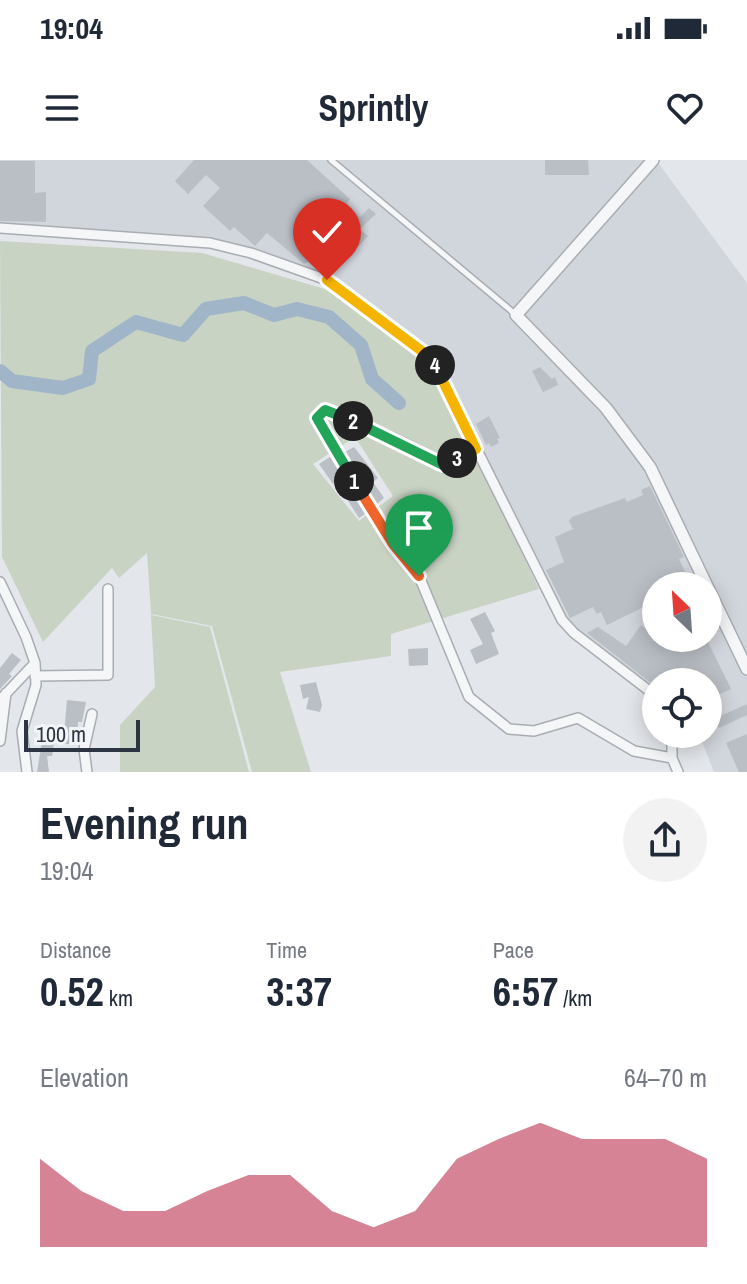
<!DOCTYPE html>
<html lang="en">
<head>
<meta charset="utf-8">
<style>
	:root { --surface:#fff; --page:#f2f2f3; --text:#1f2937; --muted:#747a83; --accent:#c55169 }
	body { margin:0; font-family:"Archivo Narrow",sans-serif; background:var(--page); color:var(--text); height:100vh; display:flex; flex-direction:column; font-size:30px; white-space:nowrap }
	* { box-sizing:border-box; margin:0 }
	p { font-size:26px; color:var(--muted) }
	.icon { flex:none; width:44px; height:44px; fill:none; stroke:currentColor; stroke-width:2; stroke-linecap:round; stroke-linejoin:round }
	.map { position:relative; height:612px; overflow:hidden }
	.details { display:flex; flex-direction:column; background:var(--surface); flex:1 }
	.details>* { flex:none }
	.needle { width:52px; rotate:335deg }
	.fabs { position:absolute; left:642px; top:412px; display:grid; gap:16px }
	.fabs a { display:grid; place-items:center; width:80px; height:80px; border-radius:50%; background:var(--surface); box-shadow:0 4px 20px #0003; font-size:40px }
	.scale { position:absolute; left:24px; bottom:20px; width:116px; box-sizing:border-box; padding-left:8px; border:4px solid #2c3541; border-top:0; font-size:22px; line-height:28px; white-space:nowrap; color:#2c3541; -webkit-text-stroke:6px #f2f5f7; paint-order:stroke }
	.pin { position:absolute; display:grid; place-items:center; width:68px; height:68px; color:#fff; margin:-82px -34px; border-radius:50% 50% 50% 0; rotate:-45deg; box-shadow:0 0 8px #0007 }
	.pin .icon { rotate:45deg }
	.km { position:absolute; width:40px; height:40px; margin:-20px; border-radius:50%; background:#222; color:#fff; font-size:22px; line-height:40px; text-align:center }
	.round { display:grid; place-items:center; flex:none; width:84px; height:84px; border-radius:42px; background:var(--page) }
	.overview { display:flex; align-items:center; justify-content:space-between; height:136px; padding:0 40px }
	h1 { font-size:44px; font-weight:800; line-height:60px }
	.figures { display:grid; grid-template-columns:repeat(3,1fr); gap:12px; height:136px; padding:8px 40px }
	.figures div { display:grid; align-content:center }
	.figures b { font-size:40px; font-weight:800 }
	.figures small { font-size:22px; font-weight:400 }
	.figures p { font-size:22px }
	.chart { height:224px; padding:16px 40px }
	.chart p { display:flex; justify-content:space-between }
	.chart svg { width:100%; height:144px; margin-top:8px; fill:var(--accent); opacity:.7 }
	.status { display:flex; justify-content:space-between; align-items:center; height:56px; padding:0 40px; background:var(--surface); direction:ltr }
	.status svg { height:22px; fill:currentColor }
	header { display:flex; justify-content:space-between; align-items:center; height:104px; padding:0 40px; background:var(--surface); font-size:36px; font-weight:800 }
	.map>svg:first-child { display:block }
	.built { fill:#d1d5dc; fill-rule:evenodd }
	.green { fill:#c9d3c4; fill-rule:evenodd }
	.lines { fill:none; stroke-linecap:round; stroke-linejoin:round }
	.river { stroke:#a0b5c7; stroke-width:14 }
	.building { fill:#babfc6 }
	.service-casing { stroke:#a8adb4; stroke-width:8 }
	.minor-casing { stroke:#a8adb4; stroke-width:12 }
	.tertiary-casing { stroke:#a8adb4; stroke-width:14 }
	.service { stroke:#f5f6f8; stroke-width:5 }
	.minor { stroke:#f5f6f8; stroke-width:9 }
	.tertiary { stroke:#f5f6f8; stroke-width:11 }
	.split-1-casing { stroke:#fff; stroke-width:16 }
	.split-2-casing { stroke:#fff; stroke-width:16 }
	.split-3-casing { stroke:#fff; stroke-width:16 }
	.split-4-casing { stroke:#fff; stroke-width:16 }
	.split-5-casing { stroke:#fff; stroke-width:16 }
	.split-1 { stroke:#f0652b; stroke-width:10 }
	.split-2 { stroke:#22a559; stroke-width:10 }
	.split-3 { stroke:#22a559; stroke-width:10 }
	.split-4 { stroke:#f5b400; stroke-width:10 }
	.split-5 { stroke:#f5b400; stroke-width:10 }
</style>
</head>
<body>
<div class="status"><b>19:04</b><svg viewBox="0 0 49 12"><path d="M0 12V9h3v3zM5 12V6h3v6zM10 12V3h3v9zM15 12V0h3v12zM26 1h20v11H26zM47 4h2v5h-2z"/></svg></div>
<header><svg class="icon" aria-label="menu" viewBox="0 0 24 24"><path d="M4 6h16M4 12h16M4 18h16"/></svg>Sprintly<svg class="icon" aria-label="heart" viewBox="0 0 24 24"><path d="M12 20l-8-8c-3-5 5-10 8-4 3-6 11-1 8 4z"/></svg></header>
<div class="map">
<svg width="747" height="612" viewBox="0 0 747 612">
	<rect width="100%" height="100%" fill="#e3e6ea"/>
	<path class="built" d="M0,0H656L747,123V612H714L699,574H708V522H656V534L572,471L435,193L342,126L204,83L0,71ZM656,426H708V478H656Z"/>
	<path class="green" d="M0,81L202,93L325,129L432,205L539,429L391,474V496L280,512L311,612H252L212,466L151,454L147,393L119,418L112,408L43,482L2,397ZM355,277L393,336L359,361L313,304Z
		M151,455L210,467L249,612H120V565L155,527Z"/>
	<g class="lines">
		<path class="river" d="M0,211L12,221L63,228L89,219L92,191L136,162L183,175L206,149L244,143L274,155L297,149L329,157L361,185L372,219L399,243"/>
	</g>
	<path class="building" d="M194,0H307L350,39L346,44L360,57L369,48L376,54L360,69L368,76L334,113L326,106L322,110L310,101L304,104L267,73L255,86L234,67L230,71L203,46L220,28L206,15L188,34L175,21Z
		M545,0H588L589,15H545Z
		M0,1H35V33L46,32V62L0,61Z
		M540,207L552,219L555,217L558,225L543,232L532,211Z
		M489,256L500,278L497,279L499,283L491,287L489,283L486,285L476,264Z
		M354,287L378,318L373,322L384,338L377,344L345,292Z
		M330,297L365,354L359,358L336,322L333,324L319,304Z
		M650,326L684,397L679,399L688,418L692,416L695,422L685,426H656V441L607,465L601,452L597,454L593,447L570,458L546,410L564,402L555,377L573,369L569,361L572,357L625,338L627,342L643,335L641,330Z
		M485,452L495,471L491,473L499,494L476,504L470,490L483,484L470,459Z
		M641,465L673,488L695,478H706L731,529L708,540V522H692L689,515L674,522H656V527L587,473L598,467L626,486Z
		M428,488V505L409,506L408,489Z
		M12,493L21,500L9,514L12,516L0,529V508Z
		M316,522L322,545L320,552L306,549L309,537L303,539L300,525Z
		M67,540L86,542L82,562H78L77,584H61L58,577L63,578L64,574Z
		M747,544V555L719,568L714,559Z
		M747,574V612H739L726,583Z
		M43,575L55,576L52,596H47L49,612H37Z"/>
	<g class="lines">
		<g class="service-casing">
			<path id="service" d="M331,0L515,154"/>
		</g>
		<g class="minor-casing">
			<path id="minor" d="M0,68L210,83L251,93L327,120L431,198L562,460L574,473L656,536
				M476,289L443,305L404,283L334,252L325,250L317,258L322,270L393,384L419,416L469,537L509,569L534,571L578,558L634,591L672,598
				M0,422L26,477L35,503L36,525L22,571L27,612
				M35,516L108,515V429
				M0,540L35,503
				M672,574V598L678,612
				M0,581L6,533
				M87,612L84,589L92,554"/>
		</g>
		<g class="tertiary-casing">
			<path id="tertiary" d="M653,0L516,155L606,248L650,307L707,426
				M708,428L747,509"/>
		</g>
		<use href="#service" class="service"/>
		<use href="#minor" class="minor"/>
		<use href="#tertiary" class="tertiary"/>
	</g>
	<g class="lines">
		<g class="split-1-casing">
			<path id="split-1" d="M354,321L393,384L419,416"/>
		</g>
		<g class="split-2-casing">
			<path id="split-2" d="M353,261L325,250L317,258L354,321"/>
		</g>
		<g class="split-3-casing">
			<path id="split-3" d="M353,261L443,305L457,298"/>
		</g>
		<g class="split-4-casing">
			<path id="split-4" d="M435,205L476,289L457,298"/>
		</g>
		<g class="split-5-casing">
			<path id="split-5" d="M327,120L431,198L435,205"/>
		</g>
		<use href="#split-1" class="split-1"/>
		<use href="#split-2" class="split-2"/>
		<use href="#split-3" class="split-3"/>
		<use href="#split-4" class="split-4"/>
		<use href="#split-5" class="split-5"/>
	</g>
</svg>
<div class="fabs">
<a><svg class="needle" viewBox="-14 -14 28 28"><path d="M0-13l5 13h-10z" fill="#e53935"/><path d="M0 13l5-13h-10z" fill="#747a83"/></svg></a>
<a><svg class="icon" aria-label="locate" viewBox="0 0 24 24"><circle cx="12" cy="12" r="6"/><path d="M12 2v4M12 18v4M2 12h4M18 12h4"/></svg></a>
</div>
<div class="scale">100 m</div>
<div class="pin" style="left:419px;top:416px;background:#1e9e55"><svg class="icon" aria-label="arrive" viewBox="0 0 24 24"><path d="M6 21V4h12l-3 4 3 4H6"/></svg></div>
<div class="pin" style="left:327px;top:120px;background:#d93025"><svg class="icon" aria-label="check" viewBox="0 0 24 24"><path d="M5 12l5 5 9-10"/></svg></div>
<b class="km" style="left:354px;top:321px">1</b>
<b class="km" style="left:353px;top:261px">2</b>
<b class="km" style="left:457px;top:298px">3</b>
<b class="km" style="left:435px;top:205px">4</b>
</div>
<section class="details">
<div class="overview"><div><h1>Evening run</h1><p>19:04</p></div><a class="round"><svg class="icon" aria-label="share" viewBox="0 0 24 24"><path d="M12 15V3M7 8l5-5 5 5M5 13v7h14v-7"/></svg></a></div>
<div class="figures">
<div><p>Distance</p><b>0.52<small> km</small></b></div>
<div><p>Time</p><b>3:37</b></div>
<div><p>Pace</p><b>6:57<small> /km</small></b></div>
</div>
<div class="chart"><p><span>Elevation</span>64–70 m</p>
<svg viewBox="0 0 160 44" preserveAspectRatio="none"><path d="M0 44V17L10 27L20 33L30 33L40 27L50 22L60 22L70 33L80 38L90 33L100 17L110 11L120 6L130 11L140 11L150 11L160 17V44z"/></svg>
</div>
</section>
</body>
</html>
